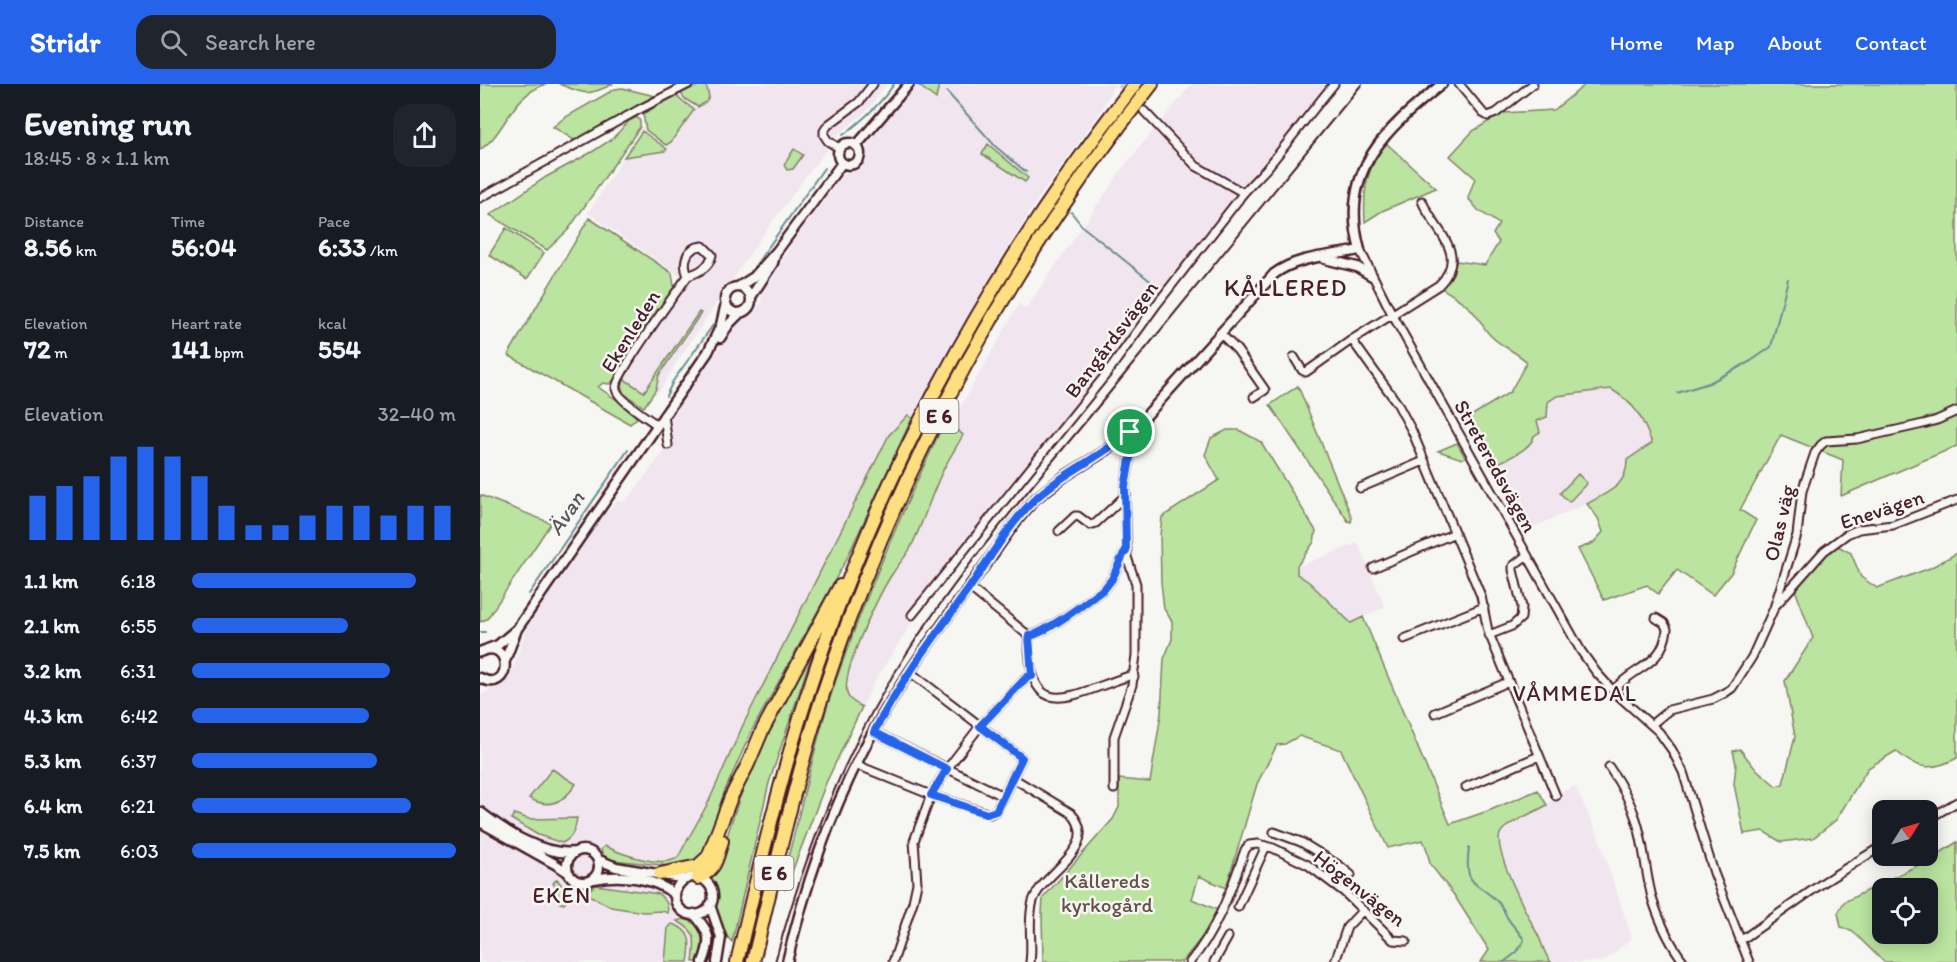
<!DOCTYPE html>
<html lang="en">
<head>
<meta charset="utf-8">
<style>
	:root { --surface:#171b24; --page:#20242c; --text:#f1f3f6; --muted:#9ea1a6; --accent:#2563eb }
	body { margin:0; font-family:Itim,sans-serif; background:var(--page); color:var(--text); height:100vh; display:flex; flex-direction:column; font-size:22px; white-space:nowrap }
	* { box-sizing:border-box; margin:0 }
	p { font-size:20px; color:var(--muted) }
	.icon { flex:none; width:33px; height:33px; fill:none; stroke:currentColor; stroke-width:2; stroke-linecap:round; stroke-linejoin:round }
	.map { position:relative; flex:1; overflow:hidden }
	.sheet { display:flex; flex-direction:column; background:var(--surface); width:480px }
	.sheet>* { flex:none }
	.needle { width:39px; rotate:53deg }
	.controls { position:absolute; left:1392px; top:716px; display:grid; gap:12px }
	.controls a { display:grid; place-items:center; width:66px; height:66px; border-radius:12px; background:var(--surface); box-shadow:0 3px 15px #0003; font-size:30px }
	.pin { position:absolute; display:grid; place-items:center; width:51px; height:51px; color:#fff; margin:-26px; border:3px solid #fff; border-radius:50%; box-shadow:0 2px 6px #0007 }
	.round { display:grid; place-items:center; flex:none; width:63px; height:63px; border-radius:18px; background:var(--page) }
	.headline { display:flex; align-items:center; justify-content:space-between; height:102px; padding:0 24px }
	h1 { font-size:33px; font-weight:700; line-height:45px }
	.figures { display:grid; grid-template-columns:repeat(3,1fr); gap:9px; height:102px; padding:6px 24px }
	.figures div { display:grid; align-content:center }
	.figures b { font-size:26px; font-weight:700 }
	.figures small { font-size:16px; font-weight:400 }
	.figures p { font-size:16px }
	.chart { height:168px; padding:12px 24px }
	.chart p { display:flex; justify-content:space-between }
	.chart svg { width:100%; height:108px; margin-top:6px; stroke:var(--accent); stroke-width:6 }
	ul { padding:0 24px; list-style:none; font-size:20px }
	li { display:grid; grid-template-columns:96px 72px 1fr; align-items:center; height:45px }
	li i { height:15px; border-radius:8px; background:var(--accent) }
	header { display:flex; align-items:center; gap:36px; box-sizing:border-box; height:84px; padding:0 30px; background:var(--accent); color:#fff }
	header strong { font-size:28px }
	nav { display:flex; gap:33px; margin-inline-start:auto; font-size:21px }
	.search { width:420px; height:54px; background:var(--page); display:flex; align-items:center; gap:15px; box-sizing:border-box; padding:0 21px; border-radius:18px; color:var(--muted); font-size:22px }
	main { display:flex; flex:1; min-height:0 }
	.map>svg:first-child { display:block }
	.built { fill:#f1e6f0 }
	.green { fill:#bae4a0; stroke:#828266; stroke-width:1.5; fill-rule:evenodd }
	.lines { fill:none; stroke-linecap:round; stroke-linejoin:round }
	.stream { stroke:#6c8c93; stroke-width:2 }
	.minor-tunnel { stroke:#d4cbca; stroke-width:7; stroke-dasharray:7 3.5; stroke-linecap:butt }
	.minor-casing { stroke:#4a1f2b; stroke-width:11 }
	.tertiary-casing { stroke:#4a1f2b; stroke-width:13 }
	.motorway-casing { stroke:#4a1f2b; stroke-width:16 }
	.minor { stroke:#f6f6f2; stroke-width:7 }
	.tertiary { stroke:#f6f6f2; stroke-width:8 }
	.motorway { stroke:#fedf80; stroke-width:12 }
	.rail { stroke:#4a1f2b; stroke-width:2 }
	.route-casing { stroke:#fff; stroke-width:12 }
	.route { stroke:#2563eb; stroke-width:8 }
	.labels { text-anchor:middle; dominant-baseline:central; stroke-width:5; stroke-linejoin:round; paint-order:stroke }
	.shield { fill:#f6f6f2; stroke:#7e6067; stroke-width:1.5 }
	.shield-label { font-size:20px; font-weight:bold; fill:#4a1f2b }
	.street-label { font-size:21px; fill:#4a1f2b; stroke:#f6f6f2 }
	.park-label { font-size:21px; fill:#665048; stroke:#f6f6f2 }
	.water-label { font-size:22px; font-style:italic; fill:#5b565f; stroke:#f6f6f2 }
	.neighbourhood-label { font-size:22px; letter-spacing:1.5px; fill:#4a1f2b; stroke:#f6f6f2 }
	.quarter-label { font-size:24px; letter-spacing:1.5px; fill:#4a1f2b; stroke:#f6f6f2 }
</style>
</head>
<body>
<header>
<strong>Stridr</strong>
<div class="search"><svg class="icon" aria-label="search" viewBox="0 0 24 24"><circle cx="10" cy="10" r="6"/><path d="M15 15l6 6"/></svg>Search here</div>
<nav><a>Home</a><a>Map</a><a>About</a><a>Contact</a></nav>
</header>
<main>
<section class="sheet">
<div class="headline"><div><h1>Evening run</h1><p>18:45 · 8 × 1.1 km</p></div><a class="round"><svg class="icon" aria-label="share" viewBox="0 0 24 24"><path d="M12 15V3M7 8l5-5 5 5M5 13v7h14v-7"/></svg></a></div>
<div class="figures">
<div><p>Distance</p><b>8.56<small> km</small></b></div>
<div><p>Time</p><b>56:04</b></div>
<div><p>Pace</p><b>6:33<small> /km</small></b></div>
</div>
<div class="figures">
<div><p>Elevation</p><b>72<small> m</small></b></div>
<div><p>Heart rate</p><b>141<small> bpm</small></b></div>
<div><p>kcal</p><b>554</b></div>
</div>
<div class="chart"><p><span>Elevation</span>32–40 m</p>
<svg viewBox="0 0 160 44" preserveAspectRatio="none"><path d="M5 44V26M15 44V22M25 44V18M35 44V10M45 44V6M55 44V10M65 44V18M75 44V30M85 44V38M95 44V38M105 44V34M115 44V30M125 44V30M135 44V34M145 44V30M155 44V30"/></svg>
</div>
<ul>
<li><b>1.1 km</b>6:18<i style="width:85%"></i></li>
<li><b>2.1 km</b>6:55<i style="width:59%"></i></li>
<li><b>3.2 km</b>6:31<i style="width:75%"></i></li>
<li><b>4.3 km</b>6:42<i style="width:67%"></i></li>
<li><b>5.3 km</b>6:37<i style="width:70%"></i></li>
<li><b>6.4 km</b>6:21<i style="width:83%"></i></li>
<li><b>7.5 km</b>6:03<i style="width:100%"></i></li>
</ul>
</section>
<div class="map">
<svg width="1477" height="878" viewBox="0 0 1477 878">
	<rect width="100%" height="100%" fill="#f6f6f2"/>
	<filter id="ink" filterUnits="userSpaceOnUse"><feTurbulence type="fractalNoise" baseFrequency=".0167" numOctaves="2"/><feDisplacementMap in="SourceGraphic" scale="12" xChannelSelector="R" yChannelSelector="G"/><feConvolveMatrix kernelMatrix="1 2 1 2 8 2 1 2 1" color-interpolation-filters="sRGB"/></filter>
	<g filter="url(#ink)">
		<path class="built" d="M216,0H407L387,27L360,49L330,87L280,155L196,279L183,302L163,323L143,311L139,306V299L205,201L202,194L108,129L163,43L162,27L200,6Z
			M434,0H635L619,30L556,118L519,178L463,275L432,334L428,331L409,351L263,641L228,719L203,767L194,777L184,778L143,771L125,762L131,776L197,782L182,807L200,837L209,838L221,867L218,878H0V612L24,596L32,587L46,545L116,440L137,417H145L150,412L182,370L186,360L191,333L259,235L270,232L282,218L281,209L297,186L312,159L360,94L368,87L378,84L386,75L387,59L427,12Z
			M712,0H851L441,524L395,597L382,623L374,619L367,611L366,600L375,569L392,525L412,490L430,466L446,431L459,394L483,352L472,340L477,329L539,220L546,224L645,81Z
			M1131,304L1150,317L1163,336L1173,359L1147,376V389L1137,402L1106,420L1051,444L1013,381L1036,371L1052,358L1057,337L1067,332L1068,318L1077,312Z
			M878,459L905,523L865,542L833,518L815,487L819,482Z
			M1095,702L1118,751L1152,854L1123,878H1071L1063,868L1061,858L1035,804L1022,774L1019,758L1020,749L1030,740L1054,730L1082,708Z"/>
		<path class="green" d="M0,0H67C39,8 31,31 14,53C10,58 5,62 0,66Z
			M79,0H133C106,13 105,10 79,0Z
			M223,0L227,4L229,13L227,17L218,23L205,15L200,8Z
			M437,0H459L456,15Z
			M1106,0H1477V362L1361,412L1363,376L1301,351L1260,426L1276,436L1251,489L1233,511L1197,486L1178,510L1167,501L1124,516L1098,465L1113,459L1123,448L1118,434L1107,420C1127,408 1147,403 1147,376L1172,359C1161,331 1156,321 1131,305L1077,312L1068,318L1067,333L1057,337L1060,348L1054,352C1051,366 1026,376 1013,381L986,335L1030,308L1047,278C1037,268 1022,263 1012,253C1004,246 1001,237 995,230C986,218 972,211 960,203L970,193L977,177L1005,181L1019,158L1013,150L1019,140L998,126L988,114L995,94L970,72L993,47L1022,29L1074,26Z
			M142,4L175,12L176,14L97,58L73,43L84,34L135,5Z
			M195,11L214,26L191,58L186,61L166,46L163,30Z
			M157,33L160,37V43L88,146L67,166L10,131L66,93L112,68L132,55L149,37Z
			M162,47L187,65L185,67L144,73Z
			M906,59L956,104L902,127L885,138C883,104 886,86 906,59Z
			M508,60L548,94L545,98L502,70Z
			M314,65L323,71L313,85L307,86L304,81Z
			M109,134L192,189L195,208L134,296L129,300L123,299L118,303L147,323L157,334L150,340L28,271Z
			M26,144L64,169L47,195L9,171Z
			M219,228L221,229L179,291L176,305L164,323L143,309L142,302L144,295L164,308Z
			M818,302L872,434L871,438L868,437L790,321Z
			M428,331L432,334L366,476L271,648L244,709L225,767L216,777L191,782L132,776L123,772L121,765L125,762C141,770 183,785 198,773L228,719L263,641L409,351Z
			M466,335L483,351C475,366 465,380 459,395C449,418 442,441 431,463C426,473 418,480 413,489C400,507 358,593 368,612C370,617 377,620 382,623L346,699L305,806V785C320,730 332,671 349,617C381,520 422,427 466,335Z
			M747,346H759L781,358L836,447L834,458L817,482V490L829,498L871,539L883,533L970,740L1008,727L1058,706L1067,721C1056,728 1024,740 1020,750C1013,768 1049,834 1059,853C1063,862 1064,870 1071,878H1001L1009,866L974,811L950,780L947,766L943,756L908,764L861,666L819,652L805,660L797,661L777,700L746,804L719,792L712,815L738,826L726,848L702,878H563L562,830L563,814L633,735L639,723V695L670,698L681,630L684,575L692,555V537L684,525L681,498L680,451L682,433L739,396L725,371L731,354Z
			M977,359L985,373L982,375L958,367Z
			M1098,390L1107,399L1089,418L1080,409Z
			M0,411L71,439L7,535L0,538Z
			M1356,461L1371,469L1381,493L1397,504L1450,484L1477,469V674C1453,687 1436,686 1416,667L1388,684L1356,736L1333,754L1301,758L1283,747L1264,750L1254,700L1256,680L1253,667L1260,665L1274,683L1296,702L1303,700L1315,653L1305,597L1333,554L1314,503Z
			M329,565L333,567L289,699L252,858C245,851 236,838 235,827C235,823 238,818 239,813L230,794L235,790L239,784C256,706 293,635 329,565Z
			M72,685L96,700C84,718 69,726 49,714Z
			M34,730L49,735L97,734C95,746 93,754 82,759L58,751L31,735Z
			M1477,758V878H1404L1373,848L1361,843L1358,829L1364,818L1454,773ZM1402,804H1448V849H1402Z
			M77,795L88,810L87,817L84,820L80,819L76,812L77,805L73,799Z
			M116,801L179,810L187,819L188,829L182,827L163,828L131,823L109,811V806Z
			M203,835C226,839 224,861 218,878H213C216,855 217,847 197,837Z
			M192,840C213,846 211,860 208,878H185L188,844Z"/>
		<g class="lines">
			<path class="stream" d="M467,8L516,63L546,88
				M363,51C383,36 400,21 414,0
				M591,128L603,143L679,204
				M268,192L344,84
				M1197,309L1229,299L1271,277L1291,263L1308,195
				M186,312L193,297L241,230
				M49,510L148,366
				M0,548H5
				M989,763C984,802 993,795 1017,817C1022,822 1024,827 1027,833C1032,842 1039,847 1044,856L1037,868L1024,878"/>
			<path class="minor-tunnel" d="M640,0L664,27"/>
			<g class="minor-casing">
				<path id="minor" d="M979,0L1003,29L1008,32L1016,29L1053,0
					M664,27L716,82L762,108
					M359,64L348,57L344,51V47L348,41L379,18L393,0
					M0,114L160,25L209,0
					M880,166L912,230L1101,567L1116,588L1133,607L1179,648L1192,666L1203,688L1234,789L1269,878
					M740,249L757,266L785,306L774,313
					M872,256L917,319L932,347L1001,512L1008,547L1076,712
					M814,273L822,286L826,288L870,257L959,201C990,169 954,147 942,117
					M184,331L188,361
					M177,341C168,334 138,316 136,305C133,294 197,207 208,192C219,188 229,184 232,171L223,162C206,163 202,178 208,192
					M880,404L944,377
					M579,447L595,432H598L610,441L616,439L646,411
					M893,484L975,449
					M489,503L549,552C548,643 590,611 649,592L654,593
					M1296,521L1344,467L1367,450L1379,445L1413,441L1477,416
					M432,531L628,288L677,220L759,115C762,109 780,92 787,84C809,57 831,28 854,0
					M1009,551L1032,542L1041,534L1042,523L1033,486V482L1047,471
					M549,552C563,551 612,514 625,504L632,495L644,469L647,468
					M924,555L1004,523
					M1133,607C1153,582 1183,583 1187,545L1184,539L1176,534
					M955,629L1028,598
					M1172,640L1189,626L1233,615L1245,609L1252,604L1272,573L1294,524L1317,451L1322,407L1335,369L1341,361L1346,357L1377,355L1443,340L1457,336L1477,327
					M394,648L523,712
					M377,681L451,711L510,730L516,727L542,674L430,588
					M1129,683C1140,699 1150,716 1156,735C1165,762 1165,790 1173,817C1180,838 1190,860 1204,878
					M533,694L591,729C623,764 562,788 553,817C547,837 553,858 550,878
					M986,703L1059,672
					M634,705V653L652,601L656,571V500L647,473L645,403L654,353L650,348
					M1448,735L1477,718
					M794,748L821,758L860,782
					M849,796L860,782L871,791
					M758,823L786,762
					M1260,857L1344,798L1402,762
					M413,878L433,818L437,799L434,757L451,711L467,685L500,642L547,593L552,592
					M710,878C737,846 751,806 765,766L769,761L778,760L793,764L828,781L864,808L913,856L926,857
					M734,878L748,853
					M855,878L867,843L883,826"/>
			</g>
			<g class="tertiary-casing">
				<path id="tertiary" d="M358 70a11 11 0 1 1 22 0a11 11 0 1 1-22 0Z
					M376,62L429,0
					M845,175L877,183L892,192
					M258,203L274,193L297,167L362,79
					M245 216a13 13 0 1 1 26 0a13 13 0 1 1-26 0Z
					M271,213L293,179L296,168
					M240,254L249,240L260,229
					M7,565L18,561L37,545L228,268L241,241L246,219
					M0,568C33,552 33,611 0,594
					M25,577L37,545
					M0,728C25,747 62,772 95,768
					M0,738L75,780L89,789
					M87 782a16 16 0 1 1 32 0a16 16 0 1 1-32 0Z
					M119,776L136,783L206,795
					M195 812a19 19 0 1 1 38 0a19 19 0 1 1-38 0Z
					M114,795C140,790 175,793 195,811
					M230,821L241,853L237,878
					M214,830C230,848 232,856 223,878
					M307,878C327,793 358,707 402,632C441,565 490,504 534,440L554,416L564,408L585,392L627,366L666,332L794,190C818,172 851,172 880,166C858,87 906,45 962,0"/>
			</g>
			<g class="motorway-casing">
				<path id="motorway" d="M180,790L218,782L228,773L251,713L268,680L282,647L360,502
					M218,794C237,784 236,776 242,757
					M257,878C276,797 295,716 319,637C390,405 506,190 655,0
					M273,878C297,778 319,678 353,580C425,371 535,173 672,0"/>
			</g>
			<use href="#minor" class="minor"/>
			<use href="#tertiary" class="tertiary"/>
			<use href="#motorway" class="motorway"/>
			<path class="rail" d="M295,878C325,770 365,664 427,569C487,476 561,392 631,307C714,205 798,102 882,0"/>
		</g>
	</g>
	<g class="lines" filter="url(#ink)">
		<g class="route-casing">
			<path id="route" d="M650,348L654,353L645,403L646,468L644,469L632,495L625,504C612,514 563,551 549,552L552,592L547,593L500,642L542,674L516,727L507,730L451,711L467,685L394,648C420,598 455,552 488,506C509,476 527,443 553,417C582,389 620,374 650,348Z"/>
		</g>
		<use href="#route" class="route"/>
	</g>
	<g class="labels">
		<g class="shield">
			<rect x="439.5" y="315" width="39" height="34" rx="4.5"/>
			<rect x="274.5" y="772" width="39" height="34" rx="4.5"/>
		</g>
		<g class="shield-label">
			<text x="459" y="332">E 6</text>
			<text x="294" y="789">E 6</text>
		</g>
		<g class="street-label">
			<text transform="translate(150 247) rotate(-58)">Ekenleden</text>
			<text transform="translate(631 255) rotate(-53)">Bangårdsvägen</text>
			<text transform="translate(1016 382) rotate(61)">Streteredsvägen</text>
			<text transform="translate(1402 425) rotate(-18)">Enevägen</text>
			<text transform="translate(1299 439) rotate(-77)">Olas väg</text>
			<text transform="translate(880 804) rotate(38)">Högenvägen</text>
		</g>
		<g class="park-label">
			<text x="627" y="796">Kållereds<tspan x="627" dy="24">kyrkogård</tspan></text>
		</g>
		<g class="water-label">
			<text transform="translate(86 429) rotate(-56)">Ävan</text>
		</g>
		<g class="neighbourhood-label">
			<text x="1095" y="609">VÅMMEDAL</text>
			<text x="82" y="811">EKEN</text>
		</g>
		<g class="quarter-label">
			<text x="806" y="203">KÅLLERED</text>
		</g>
	</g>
</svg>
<div class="controls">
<a><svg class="needle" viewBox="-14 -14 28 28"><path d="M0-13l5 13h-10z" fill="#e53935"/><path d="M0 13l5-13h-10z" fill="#9ea1a6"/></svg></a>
<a><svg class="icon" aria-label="locate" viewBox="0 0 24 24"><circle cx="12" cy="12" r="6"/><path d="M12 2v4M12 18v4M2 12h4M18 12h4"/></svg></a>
</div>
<div class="pin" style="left:650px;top:348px;background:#1e9e55"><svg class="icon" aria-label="arrive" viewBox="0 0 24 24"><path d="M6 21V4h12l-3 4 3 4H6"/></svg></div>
</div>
</main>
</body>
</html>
